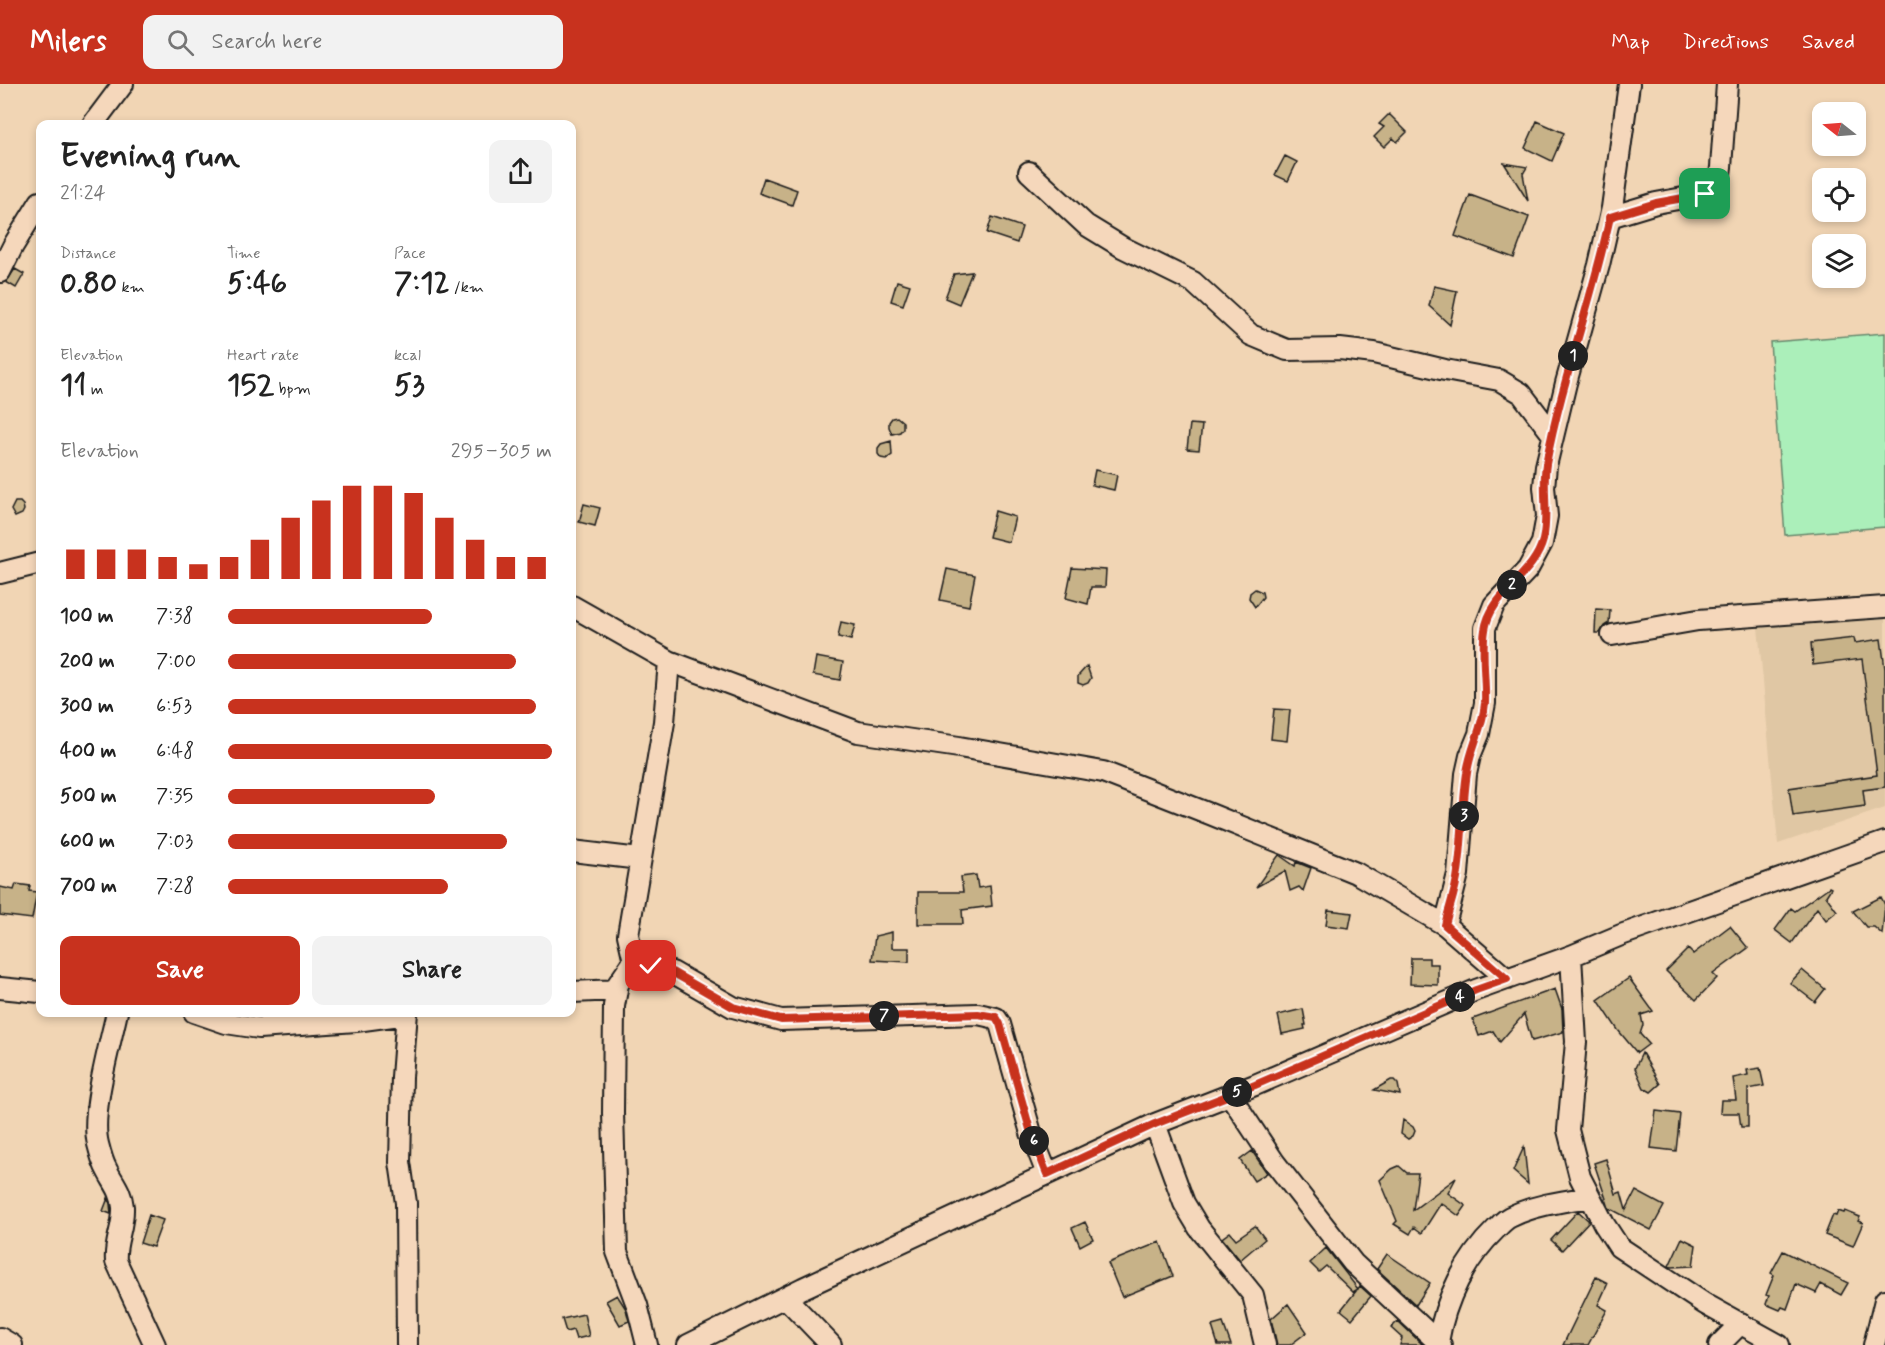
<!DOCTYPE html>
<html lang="en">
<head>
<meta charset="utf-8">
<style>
	:root { --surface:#fff; --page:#f2f2f2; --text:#222; --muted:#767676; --accent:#c8321e }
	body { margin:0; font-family:Mynerve,sans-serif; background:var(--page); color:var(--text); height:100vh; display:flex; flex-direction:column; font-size:22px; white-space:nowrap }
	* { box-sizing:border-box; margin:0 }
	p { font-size:20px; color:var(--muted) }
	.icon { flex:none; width:33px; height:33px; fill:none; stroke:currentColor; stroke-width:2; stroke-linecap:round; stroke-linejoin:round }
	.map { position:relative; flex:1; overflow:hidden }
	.sheet { position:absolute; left:36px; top:36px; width:540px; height:897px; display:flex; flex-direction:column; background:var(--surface); border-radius:12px; box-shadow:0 3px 9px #0003 }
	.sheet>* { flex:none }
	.needle { width:39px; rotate:287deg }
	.buttons { position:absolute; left:1812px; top:18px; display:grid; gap:12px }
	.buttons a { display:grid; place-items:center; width:54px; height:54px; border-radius:12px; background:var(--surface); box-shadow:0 3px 9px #0003; font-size:30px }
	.pin { position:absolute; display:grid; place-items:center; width:51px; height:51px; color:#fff; margin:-26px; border-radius:12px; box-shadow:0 3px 9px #0006 }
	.km { position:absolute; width:30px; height:30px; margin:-15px; border-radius:50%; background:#222; color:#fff; font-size:16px; line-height:30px; text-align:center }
	.round { display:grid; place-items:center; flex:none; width:63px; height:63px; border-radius:12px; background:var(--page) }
	.headline { display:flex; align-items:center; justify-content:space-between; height:102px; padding:0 24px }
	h1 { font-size:33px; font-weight:800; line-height:45px }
	.figures { display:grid; grid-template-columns:repeat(3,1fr); gap:9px; height:102px; padding:6px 24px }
	.figures div { display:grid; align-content:center }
	.figures b { font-size:30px; font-weight:800 }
	.figures small { font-size:16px; font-weight:400 }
	.figures p { font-size:16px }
	.chart { height:168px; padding:12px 24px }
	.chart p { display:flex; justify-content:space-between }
	.chart svg { width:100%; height:108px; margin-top:6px; stroke:var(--accent); stroke-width:6 }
	.primary-button { display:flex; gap:12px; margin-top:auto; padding:12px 24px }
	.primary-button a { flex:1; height:69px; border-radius:12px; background:var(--accent); color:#fff; font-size:24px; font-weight:800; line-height:69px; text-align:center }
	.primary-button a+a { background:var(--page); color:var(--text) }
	ul { padding:0 24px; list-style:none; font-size:20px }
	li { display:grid; grid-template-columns:96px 72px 1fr; align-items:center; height:45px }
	li i { height:15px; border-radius:8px; background:var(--accent) }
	header { display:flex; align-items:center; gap:36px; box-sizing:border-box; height:84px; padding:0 30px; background:var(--accent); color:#fff }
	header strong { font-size:28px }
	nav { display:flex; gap:33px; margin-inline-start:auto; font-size:21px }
	.search { width:420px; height:54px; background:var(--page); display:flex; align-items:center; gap:15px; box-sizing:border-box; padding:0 21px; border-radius:12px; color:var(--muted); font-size:22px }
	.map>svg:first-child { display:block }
	.built { fill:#e0c7a4 }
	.garden { fill:#abefba; stroke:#64866b; stroke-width:1.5 }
	.building { fill:#c7b288; stroke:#1c1c1c; stroke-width:1.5 }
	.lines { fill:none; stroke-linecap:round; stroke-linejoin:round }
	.minor-casing { stroke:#1c1c1c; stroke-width:24 }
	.minor { stroke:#f5d7bb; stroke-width:20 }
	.route-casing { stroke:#fff; stroke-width:12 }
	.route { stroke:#c8321e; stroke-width:8 }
</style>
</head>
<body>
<header>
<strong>Milers</strong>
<div class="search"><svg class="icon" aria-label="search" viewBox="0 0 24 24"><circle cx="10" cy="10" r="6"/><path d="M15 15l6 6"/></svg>Search here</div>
<nav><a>Map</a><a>Directions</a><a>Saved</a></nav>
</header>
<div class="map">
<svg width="1885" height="1261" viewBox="0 0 1885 1261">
	<rect width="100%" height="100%" fill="#f1d5b4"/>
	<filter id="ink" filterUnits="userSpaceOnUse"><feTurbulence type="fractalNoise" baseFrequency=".0167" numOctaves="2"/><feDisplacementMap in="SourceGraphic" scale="12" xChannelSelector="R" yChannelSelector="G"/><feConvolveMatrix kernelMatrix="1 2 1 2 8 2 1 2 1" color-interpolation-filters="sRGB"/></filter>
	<g filter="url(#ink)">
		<path class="built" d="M1885,531V724L1778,760L1758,543Z"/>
		<path class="garden" d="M1885,249V443L1785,451L1770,258Z"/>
		<path class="building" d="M1389,30L1407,48L1397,58L1393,54L1384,63L1374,53L1384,43L1379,40Z
			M1537,37L1564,49L1552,77L1525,64Z
			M1285,72L1297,78L1288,97L1275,91Z
			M1504,79L1527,83L1523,90L1528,117Z
			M764,94L797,106L792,121L759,109Z
			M1470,111L1529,133L1514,174L1455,152Z
			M992,133L1022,143L1017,159L987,149Z
			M15,185L24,190L16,204L6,198Z
			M972,188L959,220L945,214L954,190Z
			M897,197L910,201L903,221L891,217Z
			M1434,202L1457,207L1450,241L1429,222Z
			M897,333L903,338V344L900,348L892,350L889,343V338L892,334Z
			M1190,340L1202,341L1199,366L1187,365Z
			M891,357L892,371L886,375L881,374L878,370V364L881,360Z
			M1095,386L1117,391L1114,406L1092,401Z
			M15,418H20L23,421L24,426L22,430L15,433L11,426Z
			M584,420L600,424L595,442L579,438Z
			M995,427L1015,433L1009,458L989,453Z
			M1072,484L1106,486L1105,503H1091L1088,520L1066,514Z
			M947,485L975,491L969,522L940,516Z
			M1255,505L1262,508L1263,513L1255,523L1249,514L1250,509Z
			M1596,525L1610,526L1609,539L1604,542L1600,549H1595Z
			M841,538L855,541L851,556L838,553Z
			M1854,554L1855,559L1881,555L1885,585V703L1863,706L1865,722L1793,732L1789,704L1877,691L1862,575L1813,581L1811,559Z
			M816,573L843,578L840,596L813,591Z
			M1087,582L1091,594L1088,599L1083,601L1078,599V592Z
			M1274,625L1290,626L1287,657L1271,655Z
			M1279,771L1295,782L1296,778L1311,784L1303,807L1299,803L1290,807L1285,787L1256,803Z
			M976,791L978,804L990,802L992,822L962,826L963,840H918V808H963L961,793Z
			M16,800L30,802L29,807L37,808L32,835L0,831V803L14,806Z
			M1829,803L1831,804L1826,812L1837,827L1826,836L1817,824L1792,859L1775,846L1791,824L1795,827Z
			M1881,813L1885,821L1882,850L1874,843H1866L1853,827Z
			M1328,826L1352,829L1349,844L1326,841Z
			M1730,842L1748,864L1713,890L1717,894L1696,916L1666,887L1688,865L1693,870Z
			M892,848V864H909V878L872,876L875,852Z
			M1411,874H1429V880H1438V901L1410,900Z
			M1802,886L1825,905L1815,918L1790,899Z
			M1629,894L1653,927L1641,931L1643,941L1640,950L1649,960L1637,969L1618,946L1598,916Z
			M1555,905L1562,925L1563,948L1532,957L1524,930L1500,958L1493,947L1479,952L1473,935Z
			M1303,925L1306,941H1304L1305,945L1282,950L1278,931Z
			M1642,969L1660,1000L1651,1008L1644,1004L1635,984Z
			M1760,984L1764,1002L1748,1005V1043H1741L1739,1029H1720L1721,1016H1736L1733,994L1748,991L1747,986Z
			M1391,996H1394L1398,1000L1400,1011L1374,1006Z
			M1656,1027L1680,1030L1676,1067L1651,1064Z
			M1403,1036L1413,1043L1415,1047L1413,1052L1408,1055L1401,1050Z
			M1524,1063L1528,1100L1513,1087Z
			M1252,1067L1267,1089L1254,1097L1240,1076Z
			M1606,1075L1616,1110L1621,1108L1626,1126L1636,1107L1664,1122L1651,1146L1609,1124L1594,1079Z
			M1399,1082L1407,1089H1418L1413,1126L1456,1094L1448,1109L1466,1122L1459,1132L1441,1119L1422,1149L1414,1143L1410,1150L1394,1140L1397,1137L1380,1096L1392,1085Z
			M108,1114L110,1120L111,1130L103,1127Z
			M1578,1127L1589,1137L1562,1166L1551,1156Z
			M1838,1127L1844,1129L1845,1127L1860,1133L1858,1137L1863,1139L1853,1162L1825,1151L1833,1131L1836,1132Z
			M149,1131L163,1136L153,1163L140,1159Z
			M1085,1138L1093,1155L1080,1162L1072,1144Z
			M1255,1142L1265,1155L1240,1176L1222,1154L1230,1148L1236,1155Z
			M1682,1154L1696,1161L1693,1182L1672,1183L1669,1182Z
			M1160,1158L1173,1192L1122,1213L1108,1179Z
			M1326,1164L1358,1205L1353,1208L1326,1182L1319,1188L1310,1179Z
			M1783,1167L1848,1199L1841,1211L1821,1200L1816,1209L1796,1200L1787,1225L1782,1223L1780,1226L1766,1220L1769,1212L1766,1211L1774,1191L1771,1189Z
			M1387,1170L1430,1199L1416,1221L1377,1185Z
			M1596,1193L1608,1199L1598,1221L1607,1226L1588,1261H1563Z
			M1360,1202L1371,1212L1352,1235L1341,1226Z
			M617,1211L626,1225L629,1237L620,1241L606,1217Z
			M1288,1220L1307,1248L1290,1261H1277L1271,1235Z
			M584,1230L589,1252L576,1255L573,1246L566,1248L562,1235Z
			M1398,1237L1423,1261H1400L1402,1254L1391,1244Z
			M1223,1239L1231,1261H1218L1212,1242Z"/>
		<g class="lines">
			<g class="minor-casing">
				<path id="minor" d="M93,40L123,0
					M1029,88L1086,141L1122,163L1193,198L1251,251L1287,266L1340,265L1374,269L1445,286L1499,296L1521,309L1553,351
					M1610,133L1656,119L1705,110L1715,103L1719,98L1721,83L1727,0
					M0,188L13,162L40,118
					M0,489L40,479
					M572,522L669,577L858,648L959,663L1103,688L1210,730L1356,789L1445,841L1507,895
					M1612,551L1698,536L1885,523
					M669,577L664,638L628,851L634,877L672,888L733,923L781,936L978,930L996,934L1000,940L1031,1049L1047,1090
					M572,767L640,775
					M1445,841L1458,790L1466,690L1470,672L1479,650L1485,619V544L1494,521L1528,485L1542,459L1547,432L1544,403L1546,382L1566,299L1599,181L1612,124L1629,0
					M1571,872L1576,958L1568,1046L1580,1093L1604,1140L1619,1163L1705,1220L1779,1261
					M634,877L618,900L614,922L613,1029L617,1168L637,1221L647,1261
					M0,904L40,908
					M572,908L617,906
					M117,928C110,961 90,1029 98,1060C100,1068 103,1079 107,1086C114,1100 121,1106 123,1123C124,1143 114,1159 116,1177L155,1261
					M194,928L226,939L259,944L356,937L407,930
					M407,928L402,993L400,1078L406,1119L407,1261
					M1230,1011L1275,1079L1353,1179L1441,1261
					M1155,1040L1184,1119L1199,1144L1253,1211L1265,1261
					M785,1213L831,1261
					M0,1254L12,1261
					M1438,1258C1445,1216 1465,1175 1496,1145C1500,1141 1504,1136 1510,1133C1534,1121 1564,1117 1590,1113
					M688,1261L803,1204L1155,1040L1255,1001L1476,906L1571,872L1621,851L1885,758
					M1719,1261L1741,1239
					M1874,1261L1885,1216"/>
			</g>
			<use href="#minor" class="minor"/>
		</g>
	</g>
	<g class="lines" filter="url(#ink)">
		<g class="route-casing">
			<path id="route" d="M651,882L672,888L733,923L781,936L978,930L996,933L1000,940L1031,1049L1047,1090L1155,1040L1255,1001L1476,906L1507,895L1445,841C1449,824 1456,806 1458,788C1463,755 1462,722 1467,689C1470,665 1483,644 1485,619C1486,595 1481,570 1485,546C1490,509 1534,492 1543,456C1549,430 1542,405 1546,380C1562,296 1592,216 1610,133L1656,119L1705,110"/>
		</g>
		<use href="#route" class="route"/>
	</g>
</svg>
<div class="buttons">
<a><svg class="needle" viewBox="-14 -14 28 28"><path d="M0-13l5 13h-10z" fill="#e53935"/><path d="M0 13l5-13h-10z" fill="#767676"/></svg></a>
<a><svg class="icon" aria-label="locate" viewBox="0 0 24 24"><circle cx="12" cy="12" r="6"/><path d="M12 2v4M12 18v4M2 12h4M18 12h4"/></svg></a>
<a><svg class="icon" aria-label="layers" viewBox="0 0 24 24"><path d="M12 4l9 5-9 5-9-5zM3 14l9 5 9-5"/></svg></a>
</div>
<div class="pin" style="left:1705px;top:110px;background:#1e9e55"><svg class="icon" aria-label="arrive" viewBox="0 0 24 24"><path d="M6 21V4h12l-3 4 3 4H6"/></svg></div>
<div class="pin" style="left:651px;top:882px;background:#d93025"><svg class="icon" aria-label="check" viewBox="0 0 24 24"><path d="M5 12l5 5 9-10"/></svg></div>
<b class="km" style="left:1573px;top:272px">1</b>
<b class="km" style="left:1512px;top:501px">2</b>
<b class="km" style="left:1464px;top:732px">3</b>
<b class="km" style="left:1460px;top:913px">4</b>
<b class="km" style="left:1237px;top:1008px">5</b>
<b class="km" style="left:1034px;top:1057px">6</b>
<b class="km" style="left:884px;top:932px">7</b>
<section class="sheet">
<div class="headline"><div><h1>Evening run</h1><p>21:24</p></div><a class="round"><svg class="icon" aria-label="share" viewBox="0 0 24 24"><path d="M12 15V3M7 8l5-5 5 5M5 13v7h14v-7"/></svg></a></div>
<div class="figures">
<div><p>Distance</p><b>0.80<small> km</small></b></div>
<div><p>Time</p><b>5:46</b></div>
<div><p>Pace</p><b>7:12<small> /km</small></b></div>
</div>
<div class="figures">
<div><p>Elevation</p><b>11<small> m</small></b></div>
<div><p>Heart rate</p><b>152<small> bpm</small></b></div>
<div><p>kcal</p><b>53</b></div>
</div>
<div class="chart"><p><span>Elevation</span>295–305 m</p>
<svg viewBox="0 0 160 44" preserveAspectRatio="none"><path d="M5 44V32M15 44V32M25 44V32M35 44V35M45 44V38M55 44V35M65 44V28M75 44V19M85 44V12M95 44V6M105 44V6M115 44V9M125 44V19M135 44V28M145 44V35M155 44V35"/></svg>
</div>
<ul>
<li><b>100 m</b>7:38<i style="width:63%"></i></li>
<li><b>200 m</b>7:00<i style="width:89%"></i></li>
<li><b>300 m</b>6:53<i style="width:95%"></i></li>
<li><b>400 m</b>6:48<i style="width:100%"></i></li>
<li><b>500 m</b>7:35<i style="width:64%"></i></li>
<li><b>600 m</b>7:03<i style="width:86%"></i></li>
<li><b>700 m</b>7:28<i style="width:68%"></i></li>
</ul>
<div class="primary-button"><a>Save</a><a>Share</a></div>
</section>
</div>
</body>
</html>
